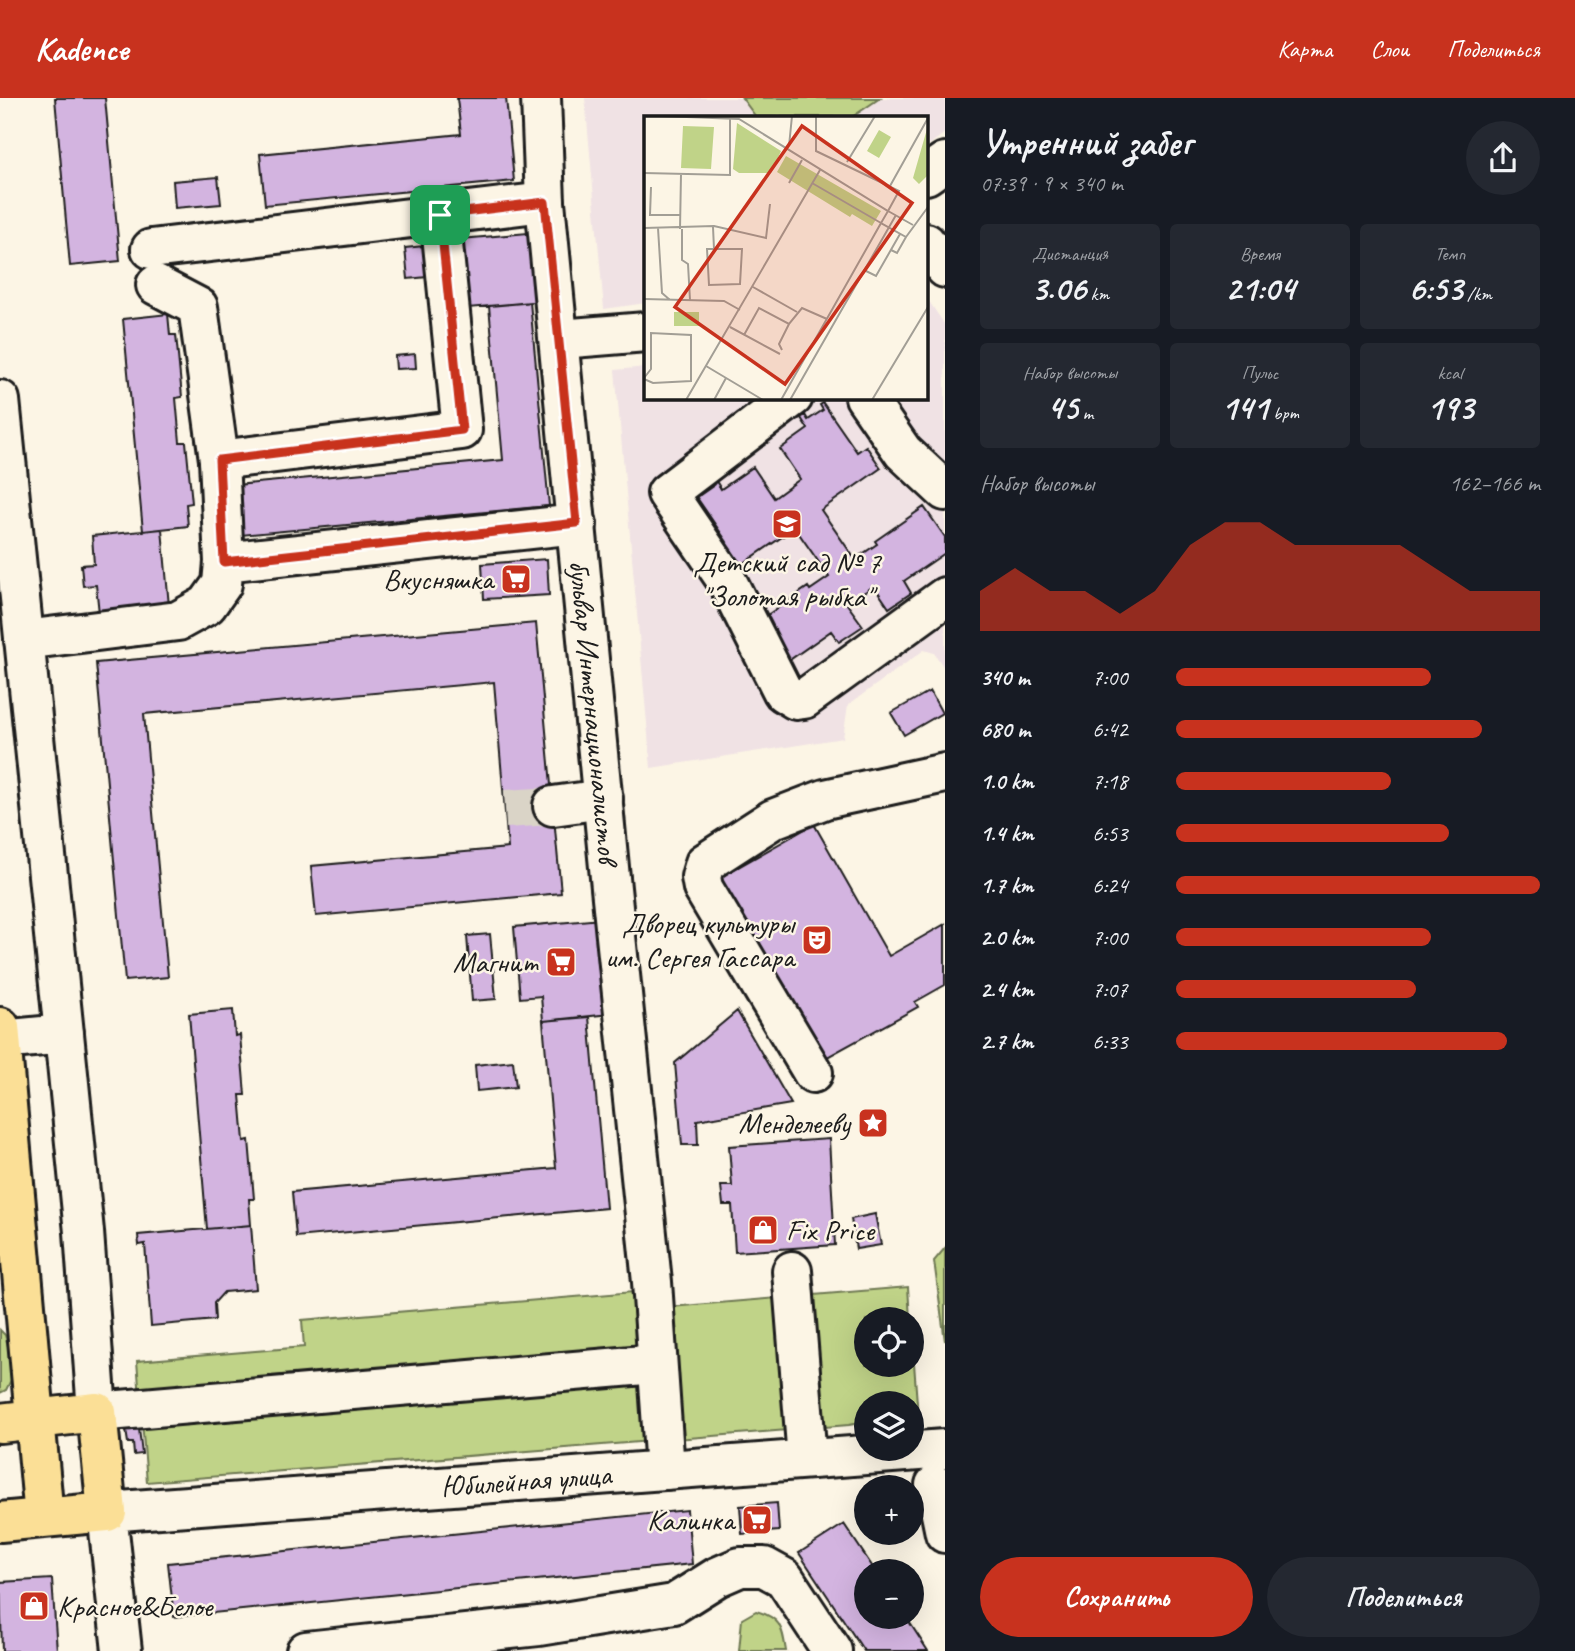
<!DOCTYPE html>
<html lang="ru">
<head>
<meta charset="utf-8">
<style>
	:root { --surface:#171b24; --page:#242831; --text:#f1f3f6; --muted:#9ea1a6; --accent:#c8321e }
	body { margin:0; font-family:Caveat,sans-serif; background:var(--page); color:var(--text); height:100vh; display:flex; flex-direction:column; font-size:26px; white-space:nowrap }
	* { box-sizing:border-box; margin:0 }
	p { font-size:23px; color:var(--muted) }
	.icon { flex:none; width:38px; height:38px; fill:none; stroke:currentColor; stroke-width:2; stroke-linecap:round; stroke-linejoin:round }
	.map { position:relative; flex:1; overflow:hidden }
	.drawer { display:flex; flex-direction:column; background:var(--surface); width:630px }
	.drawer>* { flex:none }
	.tools { position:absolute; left:854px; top:1209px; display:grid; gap:14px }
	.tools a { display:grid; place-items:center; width:70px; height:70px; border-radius:50%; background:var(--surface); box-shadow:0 7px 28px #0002; font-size:35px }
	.pin { position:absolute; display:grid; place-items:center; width:60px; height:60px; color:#fff; margin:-30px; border-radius:14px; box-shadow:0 4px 10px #0006 }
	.round { display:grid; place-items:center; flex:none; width:74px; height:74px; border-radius:37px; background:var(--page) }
	.overview { display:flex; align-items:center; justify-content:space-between; height:119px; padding:0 35px }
	h1 { font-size:38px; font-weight:600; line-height:52px }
	.figures { display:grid; grid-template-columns:repeat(3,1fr); gap:10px; height:119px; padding:7px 35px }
	.figures div { display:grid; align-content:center; border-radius:7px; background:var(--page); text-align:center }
	.figures b { font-size:35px; font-weight:600 }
	.figures small { font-size:19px; font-weight:400 }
	.figures p { font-size:19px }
	.chart { height:196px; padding:14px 35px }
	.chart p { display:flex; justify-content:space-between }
	.chart svg { width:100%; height:126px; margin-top:7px; fill:var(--accent); opacity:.7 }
	.action { display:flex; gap:14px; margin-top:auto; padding:14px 35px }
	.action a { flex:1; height:80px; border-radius:42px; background:var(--accent); color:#fff; font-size:28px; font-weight:600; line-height:80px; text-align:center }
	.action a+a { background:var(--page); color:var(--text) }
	ul { padding:0 35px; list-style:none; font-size:23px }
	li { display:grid; grid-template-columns:112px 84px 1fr; align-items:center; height:52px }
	li i { height:18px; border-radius:9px; background:var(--accent) }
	header { display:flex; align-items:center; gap:42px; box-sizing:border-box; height:98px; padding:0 35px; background:var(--accent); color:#fff }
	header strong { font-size:33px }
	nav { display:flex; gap:38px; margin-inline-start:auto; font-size:24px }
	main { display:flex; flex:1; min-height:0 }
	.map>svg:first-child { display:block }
	.built { fill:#f0e2e4 }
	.green { fill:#c0d388; stroke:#6e7852; stroke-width:2 }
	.building { fill:#d3b4e0; stroke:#1c1c1c; stroke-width:2 }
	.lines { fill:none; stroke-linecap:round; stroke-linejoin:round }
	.minor-tunnel { stroke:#dad4c7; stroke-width:38; stroke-dasharray:38 19; stroke-linecap:butt }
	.minor-casing { stroke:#1c1c1c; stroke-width:44 }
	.major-casing { stroke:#1c1c1c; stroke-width:44 }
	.minor { stroke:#fcf5e5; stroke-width:38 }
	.major { stroke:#fbdf96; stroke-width:38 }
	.route-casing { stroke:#fff; stroke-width:14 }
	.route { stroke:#c8321e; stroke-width:9 }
	.labels { text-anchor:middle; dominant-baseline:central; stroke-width:5; stroke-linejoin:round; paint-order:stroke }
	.poi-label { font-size:30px; fill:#1c1c1c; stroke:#fcf5e5; text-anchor:end }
	.street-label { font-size:30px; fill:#1c1c1c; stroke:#fcf5e5 }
	.inset-road { fill:none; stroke:#a29e95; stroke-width:2 }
	.view { fill:#c8321e; fill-opacity:0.15; stroke:#c8321e; stroke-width:3.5 }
	.inset-edge { fill:none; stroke:#1c1c1c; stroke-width:3.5 }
</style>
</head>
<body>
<header>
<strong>Kadence</strong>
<nav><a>Карта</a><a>Слои</a><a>Поделиться</a></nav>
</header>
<main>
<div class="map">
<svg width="945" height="1553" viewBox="0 0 945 1553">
	<rect width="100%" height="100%" fill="#fcf5e5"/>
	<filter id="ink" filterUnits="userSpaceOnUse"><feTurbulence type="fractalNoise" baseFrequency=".0143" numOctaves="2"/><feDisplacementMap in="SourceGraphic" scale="14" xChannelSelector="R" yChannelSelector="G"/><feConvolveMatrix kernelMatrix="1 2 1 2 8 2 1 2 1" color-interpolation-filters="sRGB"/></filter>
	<g filter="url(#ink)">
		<path class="built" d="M585,0H945V35L926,49V19H646V205L604,211Z
			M926,199L945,227V571L934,555L924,552L848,607L843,640L651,670L615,272L646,269V299H926Z"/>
		<path class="green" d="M742,0H880L852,19H756Z
			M945,1150V1243L934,1163Z
			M908,1189L910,1221L866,1222V1267H912V1238L918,1319L912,1320V1306H866V1324L849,1327L147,1384L137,1263L304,1249L302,1222L645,1193L647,1211Z
			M0,1232L5,1237L15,1274L6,1292L0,1295Z
			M756,1513C781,1520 782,1529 786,1553H739L742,1521Z"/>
		<path class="building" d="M55,0H105L120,163L70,168Z
			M457,0H506L514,83L265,107L260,56L461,36Z
			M218,79L221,106L175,110L173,83Z
			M539,134L545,203L468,210L461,141Z
			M424,148L427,179L408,181L405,150Z
			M530,204L549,408L241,437L236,387L503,362L489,208Z
			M168,216L170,237H176L182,299L176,300L180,344H186L192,405L186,406L188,428L143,433L123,221Z
			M415,256L416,270L396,271L395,258Z
			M823,305L857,354L866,348L881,370L821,412L855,461L877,446L875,443L924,409L945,439V455L904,483L911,495L889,510L874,488L847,506L863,528L839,544L831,533L781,568L753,527L808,489L810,492L829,479L795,430L731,474L716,452L727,444L693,394L696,392L700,397L714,387L710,383L714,380L721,391L753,369L774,400L800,381L780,351L808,331L801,320L805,317L808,322L823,312L820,307Z
			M162,431L169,508L99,515L96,487L83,488L81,467L94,466L92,438Z
			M547,461L549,497L484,501L482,466Z
			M536,525L561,795L316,818L311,768L508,750L494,584L144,616L168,879L125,883L96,565Z
			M930,593L942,615L904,637L891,615Z
			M814,726L889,858L945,826V887L915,904L918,909L822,962L719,780Z
			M601,821L610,916L543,923L541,898L520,900L514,829Z
			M490,836L496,901L472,903L467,838Z
			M233,912L235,938L240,937L245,997H240L244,1043L249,1042L254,1101H249L251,1127L207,1131L189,916Z
			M737,913L791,1006L697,1022L698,1047H682L675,965Z
			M589,919L606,1110L296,1139L292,1094L556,1070L543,923Z
			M513,963L516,989L477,993L475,967Z
			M829,1041L835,1147L735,1154L732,1107H723L721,1088H732L729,1048Z
			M875,1116L881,1147L856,1151L851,1121Z
			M251,1127L256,1191L224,1194L214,1205L215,1222L151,1228L145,1146L139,1147L138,1137Z
			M139,1331L142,1356L134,1357L133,1345H128L126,1332Z
			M777,1405L779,1433L742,1436L740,1408Z
			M687,1412L692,1466L174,1519L168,1465Z
			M844,1426L876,1474H866V1519H906L928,1553H864L799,1455Z
			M52,1481L57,1553H2L0,1484Z"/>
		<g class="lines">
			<path class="minor-tunnel" d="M505,711L553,708"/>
			<g class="minor-casing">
				<g id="minor">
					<path id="s1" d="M541,0L545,104L611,790L652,1184L665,1372"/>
					<path d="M926,77L945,64"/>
					<path d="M926,145L945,170"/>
					<path d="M151,151L545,104"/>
					<path d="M156,187L198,209L219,362"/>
					<path d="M560,241L646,234"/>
					<path d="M793,299L667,395L727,483L783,594L796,602L804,601L945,499"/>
					<path d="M865,299L903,354L945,393"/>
					<path d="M0,302L84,1134L97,1314L656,1266"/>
					<path d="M224,464L577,426"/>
					<path d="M24,542L178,523L207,507L222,486L224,464L219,362L462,332L440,117"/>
					<path d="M553,708L603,701"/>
					<path d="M1,942L64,936"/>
					<path d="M813,975L703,790L701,779L705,765L773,721L825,701L945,675"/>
					<path d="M792,1173L807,1361"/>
					<path d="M935,1387L945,1435"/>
					<path id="s2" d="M122,1553L107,1414L945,1351"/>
					<path d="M306,1553L539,1528L674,1506L717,1479L740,1469H764L784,1480L832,1553"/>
				</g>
			</g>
			<g class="major-casing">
				<path id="major" d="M0,929L44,1420
					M0,1325L97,1314L107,1414L0,1424"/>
			</g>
			<use href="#minor" class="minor"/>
			<use href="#major" class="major"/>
		</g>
	</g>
	<g class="lines" filter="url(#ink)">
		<g class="route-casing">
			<path id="route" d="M545,104L577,425L224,464L219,362L462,332L440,117Z"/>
		</g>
		<use href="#route" class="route"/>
	</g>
	<defs>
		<g id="school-square" transform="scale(1.575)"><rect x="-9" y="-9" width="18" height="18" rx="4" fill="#c8321e" stroke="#fcf5e5"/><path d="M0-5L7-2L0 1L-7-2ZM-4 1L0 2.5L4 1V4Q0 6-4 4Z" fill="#fff"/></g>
		<g id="supermarket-square" transform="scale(1.575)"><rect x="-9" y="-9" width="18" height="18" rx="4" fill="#c8321e" stroke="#fcf5e5"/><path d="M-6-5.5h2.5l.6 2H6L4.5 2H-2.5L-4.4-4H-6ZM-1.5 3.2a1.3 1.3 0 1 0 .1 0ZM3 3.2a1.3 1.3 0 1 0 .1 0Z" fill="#fff"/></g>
		<g id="theatre-square" transform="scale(1.575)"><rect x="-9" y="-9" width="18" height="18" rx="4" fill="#c8321e" stroke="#fcf5e5"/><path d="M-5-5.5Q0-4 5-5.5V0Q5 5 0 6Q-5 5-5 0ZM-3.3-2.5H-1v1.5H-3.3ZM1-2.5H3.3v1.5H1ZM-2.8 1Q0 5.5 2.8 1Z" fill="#fff"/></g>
		<g id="sight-square" transform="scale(1.575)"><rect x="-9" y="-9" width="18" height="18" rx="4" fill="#c8321e" stroke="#fcf5e5"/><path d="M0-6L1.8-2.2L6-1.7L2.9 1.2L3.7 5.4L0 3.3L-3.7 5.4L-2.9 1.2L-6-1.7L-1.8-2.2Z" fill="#fff"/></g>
		<g id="shop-square" transform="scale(1.575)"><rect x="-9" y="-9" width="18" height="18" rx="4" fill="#c8321e" stroke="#fcf5e5"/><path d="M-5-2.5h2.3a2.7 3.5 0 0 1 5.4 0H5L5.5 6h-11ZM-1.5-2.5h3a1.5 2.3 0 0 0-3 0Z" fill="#fff"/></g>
	</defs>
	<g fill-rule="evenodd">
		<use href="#school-square" x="787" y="426"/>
		<use href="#supermarket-square" x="516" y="481"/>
		<use href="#theatre-square" x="817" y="842"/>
		<use href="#supermarket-square" x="561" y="864"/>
		<use href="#sight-square" x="873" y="1025"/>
		<use href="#shop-square" x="763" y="1132"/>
		<use href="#supermarket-square" x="757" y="1422"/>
		<use href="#shop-square" x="34" y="1508"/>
	</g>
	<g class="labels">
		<g class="poi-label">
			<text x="787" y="464" text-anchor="middle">Детский сад № 7<tspan x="787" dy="34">"Золотая рыбка"</tspan></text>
			<text x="493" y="481">Вкусняшка</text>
			<text x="794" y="825">Дворец культуры<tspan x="794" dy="34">им. Сергея Гассара</tspan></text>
			<text x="538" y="864">Магнит</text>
			<text x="850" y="1025">Менделееву</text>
			<text x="786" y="1132" text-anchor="start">Fix Price</text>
			<text x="734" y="1422">Калинка</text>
			<text x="57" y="1508" text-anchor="start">Красное&amp;Белое</text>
		</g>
		<g class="street-label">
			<text stroke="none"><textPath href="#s1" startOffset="616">бульвар Интернационалистов</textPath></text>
			<text stroke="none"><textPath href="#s2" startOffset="560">Юбилейная улица</textPath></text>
		</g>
	</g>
	<g transform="translate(644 18)">
		<rect width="284" height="284" fill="#fcf5e5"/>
		<path d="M93,7L137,35L127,57H95L89,53ZM39,10L70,11L67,53L37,52ZM283,13V60L275,68L269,62ZM235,14L247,21L235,42L223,35ZM142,40L237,95L228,110L208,98L206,101L133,56ZM30,196H55V210H30Z" fill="#c0d388"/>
		<path class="inset-road" d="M16,0L95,3L244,95L255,75L172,35V0M145,30L148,0M203,46L231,0M0,57L86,59V3M145,67L158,44M246,70L284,2M7,71L6,99H36M269,109L244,95L237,107L262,121L284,91M69,111L70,133H63L65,169L96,168L98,133H70M0,112L70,110L122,122L126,88M14,112L18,177L26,184M36,113L37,58M38,113V144L44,148L46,184M247,134L253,137L262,121M220,154L232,160L256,118M109,171L153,196M0,183L80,185L96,194M86,211L136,238M100,219L115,192L145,208L158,192L183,203M138,234L135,228L145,208M62,250L119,284M0,262L7,253V217L47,219V265L9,267L0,263M42,284L176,54M70,284L82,262M137,284L237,107L168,67M146,284L252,99M228,284L284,191"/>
		<path class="view" d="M158,10L268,87L141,268L31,191Z"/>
		<rect width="284" height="284" class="inset-edge"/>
	</g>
</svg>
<div class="tools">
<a><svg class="icon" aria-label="locate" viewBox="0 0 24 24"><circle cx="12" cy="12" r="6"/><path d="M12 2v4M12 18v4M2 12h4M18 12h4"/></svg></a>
<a><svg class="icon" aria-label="layers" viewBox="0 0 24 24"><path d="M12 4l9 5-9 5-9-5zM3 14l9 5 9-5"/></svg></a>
<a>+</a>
<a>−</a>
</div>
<div class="pin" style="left:440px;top:117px;background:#1e9e55"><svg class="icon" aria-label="arrive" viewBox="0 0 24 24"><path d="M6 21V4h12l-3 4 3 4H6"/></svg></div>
</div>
<section class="drawer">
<div class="overview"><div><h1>Утренний забег</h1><p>07:39 · 9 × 340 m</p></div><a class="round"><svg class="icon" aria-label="share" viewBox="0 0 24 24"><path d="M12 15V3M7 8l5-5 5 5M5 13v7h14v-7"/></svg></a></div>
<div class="figures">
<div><p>Дистанция</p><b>3.06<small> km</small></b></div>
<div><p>Время</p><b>21:04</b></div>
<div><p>Темп</p><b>6:53<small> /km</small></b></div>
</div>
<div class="figures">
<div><p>Набор высоты</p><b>45<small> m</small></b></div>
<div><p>Пульс</p><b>141<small> bpm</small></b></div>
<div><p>kcal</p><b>193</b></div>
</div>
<div class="chart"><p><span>Набор высоты</span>162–166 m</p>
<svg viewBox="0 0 160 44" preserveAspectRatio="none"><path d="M0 44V30L10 22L20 30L30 30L40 38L50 30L60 14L70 6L80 6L90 14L100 14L110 14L120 14L130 22L140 30L150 30L160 30V44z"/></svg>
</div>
<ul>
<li><b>340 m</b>7:00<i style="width:70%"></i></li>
<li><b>680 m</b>6:42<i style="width:84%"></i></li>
<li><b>1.0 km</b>7:18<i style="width:59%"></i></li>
<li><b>1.4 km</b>6:53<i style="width:75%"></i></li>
<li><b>1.7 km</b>6:24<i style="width:100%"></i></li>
<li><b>2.0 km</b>7:00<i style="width:70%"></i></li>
<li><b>2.4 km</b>7:07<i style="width:66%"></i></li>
<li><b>2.7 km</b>6:33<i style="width:91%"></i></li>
</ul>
<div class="action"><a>Сохранить</a><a>Поделиться</a></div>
</section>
</main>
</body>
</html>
